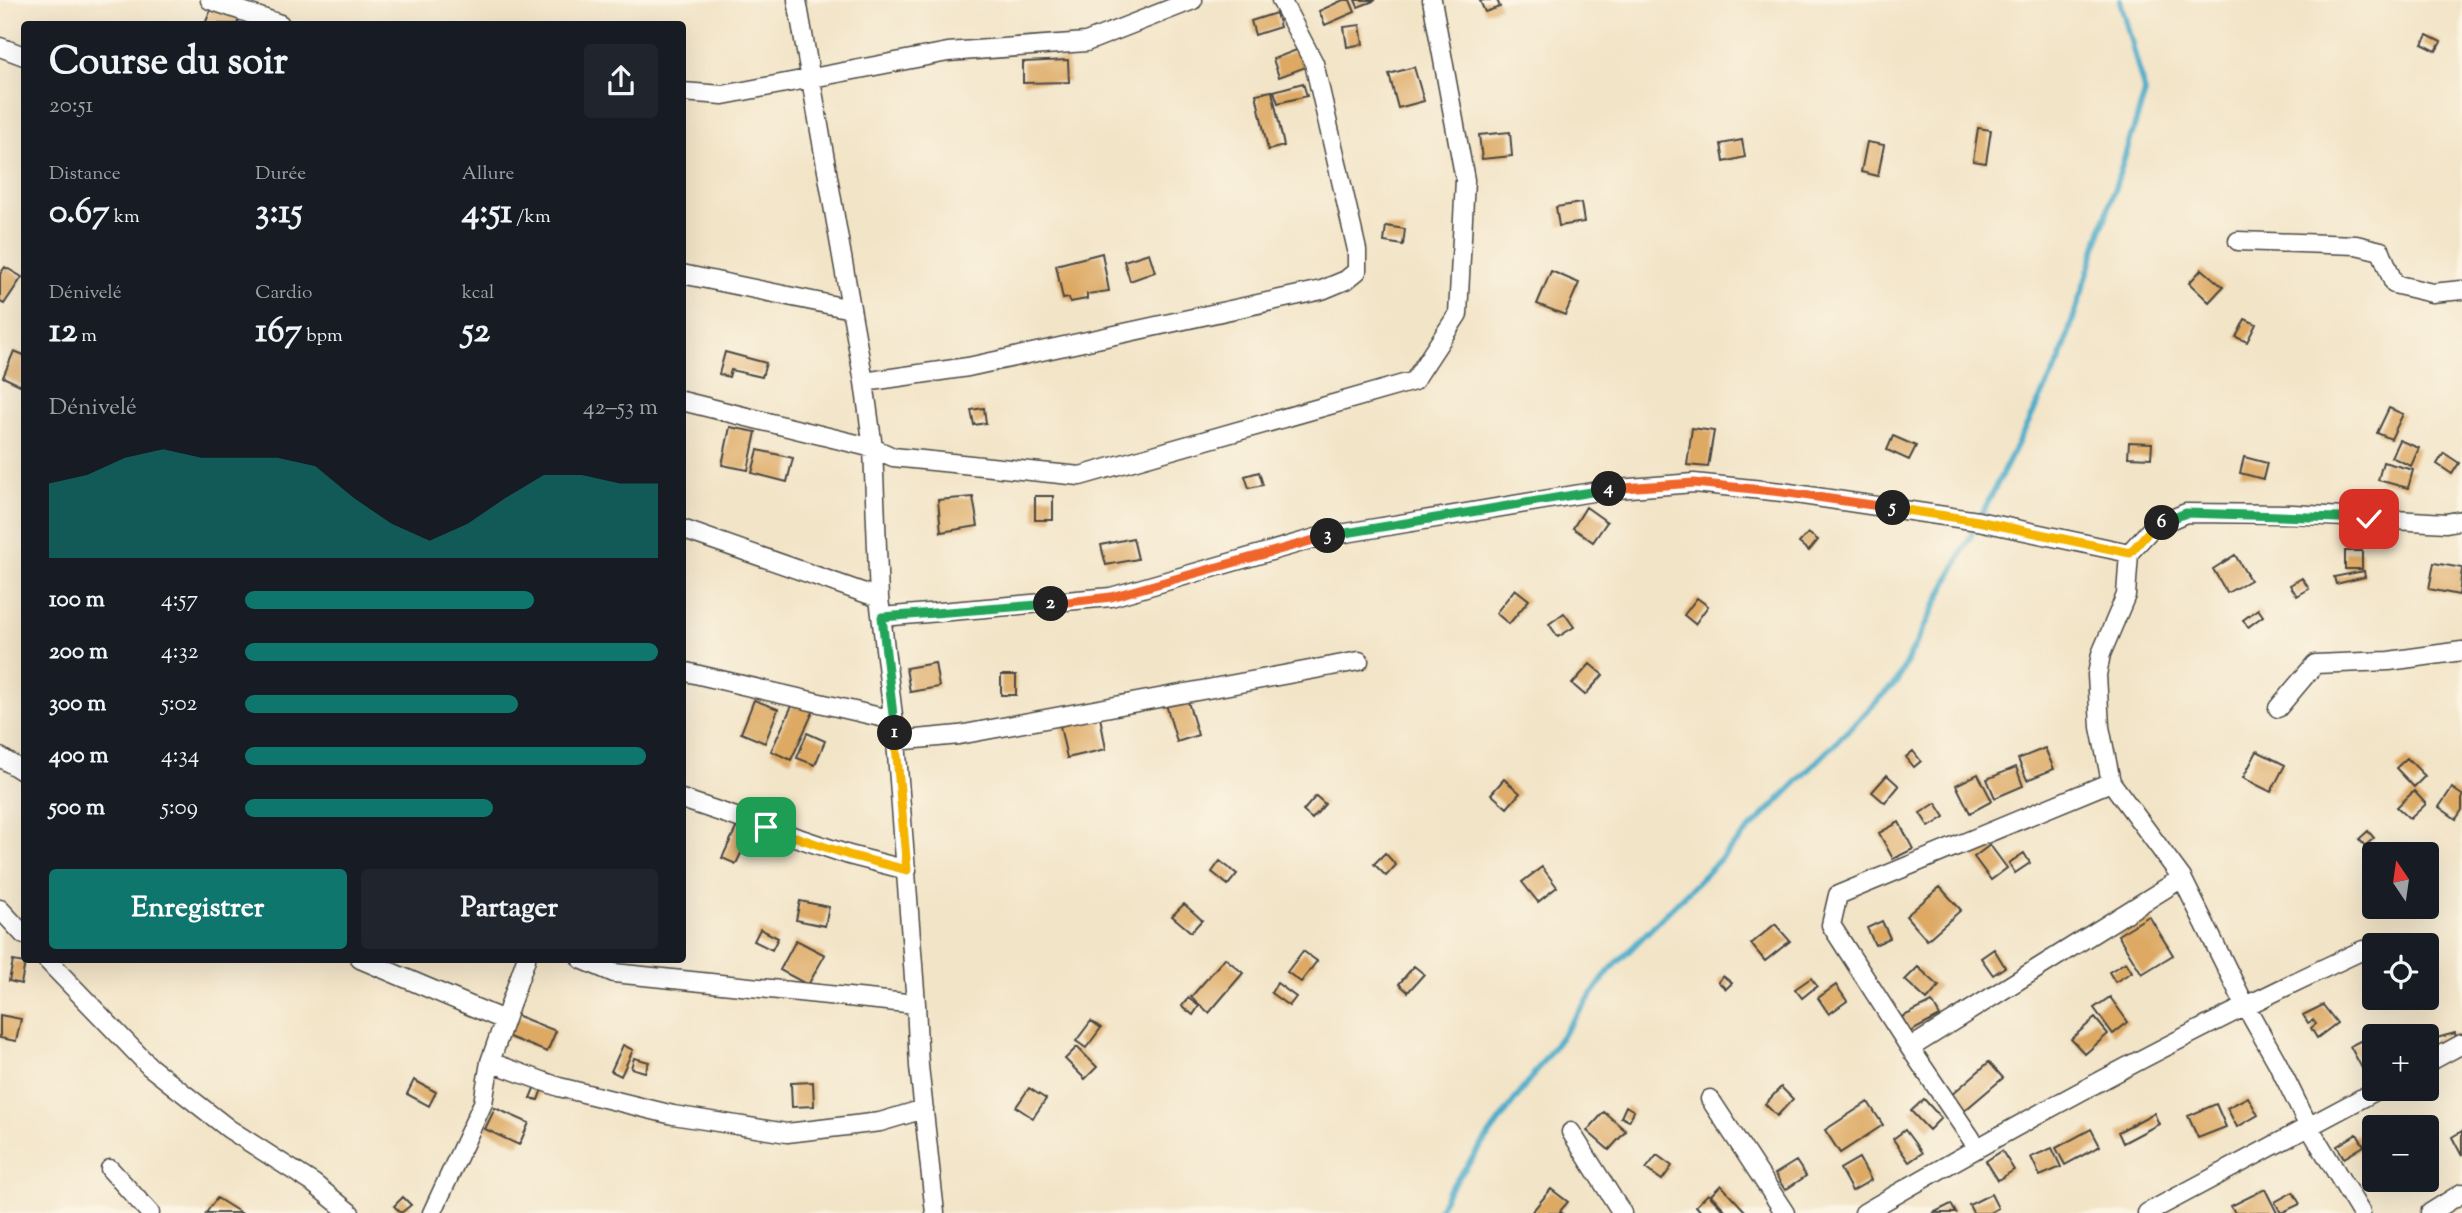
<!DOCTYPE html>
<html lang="fr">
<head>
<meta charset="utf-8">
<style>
	:root { --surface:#171b24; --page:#20242c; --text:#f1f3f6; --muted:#9ea1a6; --accent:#0f766e }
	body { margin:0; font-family:"Sorts Mill Goudy",serif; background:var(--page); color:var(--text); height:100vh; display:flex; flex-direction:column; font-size:26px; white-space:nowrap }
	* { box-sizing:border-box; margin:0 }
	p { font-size:23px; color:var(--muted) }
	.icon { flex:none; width:38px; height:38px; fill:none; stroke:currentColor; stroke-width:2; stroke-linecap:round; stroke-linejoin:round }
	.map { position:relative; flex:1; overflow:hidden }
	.sheet { position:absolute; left:21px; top:21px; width:665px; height:942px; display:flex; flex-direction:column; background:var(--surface); border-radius:7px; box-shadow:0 7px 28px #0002 }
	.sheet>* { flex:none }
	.needle { width:46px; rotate:347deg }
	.tools { position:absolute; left:2362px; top:842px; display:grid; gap:14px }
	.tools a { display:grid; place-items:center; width:77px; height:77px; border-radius:7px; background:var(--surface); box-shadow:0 7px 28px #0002; font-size:35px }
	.pin { position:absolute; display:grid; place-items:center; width:60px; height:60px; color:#fff; margin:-30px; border-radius:14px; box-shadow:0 4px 10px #0006 }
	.km { position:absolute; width:35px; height:35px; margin:-18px; border-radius:50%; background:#222; color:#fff; font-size:19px; line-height:35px; text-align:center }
	.round { display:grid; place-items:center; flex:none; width:74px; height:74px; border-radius:7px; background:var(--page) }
	.summary { display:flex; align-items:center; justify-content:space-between; height:119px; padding:0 28px }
	h1 { font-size:38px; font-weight:700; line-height:52px }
	.metrics { display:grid; grid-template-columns:repeat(3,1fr); gap:10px; height:119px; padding:7px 28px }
	.metrics div { display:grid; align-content:center }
	.metrics b { font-size:35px; font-weight:700 }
	.metrics small { font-size:19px; font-weight:400 }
	.metrics p { font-size:19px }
	.chart { height:196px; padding:14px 28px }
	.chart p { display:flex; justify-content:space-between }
	.chart svg { width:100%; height:126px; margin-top:7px; fill:var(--accent); opacity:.7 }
	.button { display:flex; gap:14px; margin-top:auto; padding:14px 28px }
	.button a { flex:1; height:80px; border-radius:7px; background:var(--accent); color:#fff; font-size:28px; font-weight:700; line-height:80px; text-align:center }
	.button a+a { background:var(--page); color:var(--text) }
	ul { padding:0 28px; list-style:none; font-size:23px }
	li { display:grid; grid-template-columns:112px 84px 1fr; align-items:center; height:52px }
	li i { height:18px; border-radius:9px; background:var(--accent) }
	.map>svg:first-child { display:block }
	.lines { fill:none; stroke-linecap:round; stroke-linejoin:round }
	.stream { stroke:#4aabc9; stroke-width:6 }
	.building { fill:#dda963 }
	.minor-casing { stroke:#494742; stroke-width:21 }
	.minor { stroke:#fff; stroke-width:18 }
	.split-1-casing { stroke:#fff; stroke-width:14 }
	.split-2-casing { stroke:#fff; stroke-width:14 }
	.split-3-casing { stroke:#fff; stroke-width:14 }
	.split-4-casing { stroke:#fff; stroke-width:14 }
	.split-5-casing { stroke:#fff; stroke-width:14 }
	.split-6-casing { stroke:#fff; stroke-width:14 }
	.split-7-casing { stroke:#fff; stroke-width:14 }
	.split-1 { stroke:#f5b400; stroke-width:9 }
	.split-2 { stroke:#22a559; stroke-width:9 }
	.split-3 { stroke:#f0652b; stroke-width:9 }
	.split-4 { stroke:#22a559; stroke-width:9 }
	.split-5 { stroke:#f0652b; stroke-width:9 }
	.split-6 { stroke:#f5b400; stroke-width:9 }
	.split-7 { stroke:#22a559; stroke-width:9 }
</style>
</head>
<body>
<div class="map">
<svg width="2462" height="1213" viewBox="0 0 2462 1213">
	<rect width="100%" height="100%" fill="#fcf5e5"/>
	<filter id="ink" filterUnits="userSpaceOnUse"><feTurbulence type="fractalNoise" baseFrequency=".0143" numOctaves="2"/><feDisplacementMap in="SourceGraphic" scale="14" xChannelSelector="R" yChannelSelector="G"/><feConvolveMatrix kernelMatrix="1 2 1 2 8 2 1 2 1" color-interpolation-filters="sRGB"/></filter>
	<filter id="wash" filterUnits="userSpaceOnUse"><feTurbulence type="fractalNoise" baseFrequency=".00686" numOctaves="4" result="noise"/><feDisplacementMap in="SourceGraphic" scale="28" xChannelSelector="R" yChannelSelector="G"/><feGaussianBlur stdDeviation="1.57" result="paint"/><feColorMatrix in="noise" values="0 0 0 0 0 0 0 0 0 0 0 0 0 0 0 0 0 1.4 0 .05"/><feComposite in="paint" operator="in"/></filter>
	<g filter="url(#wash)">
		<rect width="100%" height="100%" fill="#f2e4c7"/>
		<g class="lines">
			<path class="stream" d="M1437,1213L1447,1193L1609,971L1897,681L2060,360L2145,93L2120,0"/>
		</g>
		<g id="blocks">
			<path class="building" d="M1343,0H1350L1355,12L1325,25L1319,11Z
				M1355,0H1376L1358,7Z
				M1484,0H1497L1500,7L1485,12L1480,1Z
				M212,7L240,18L237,24H205Z
				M1276,13L1280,27L1255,35L1251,21Z
				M1360,25L1363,44L1347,47L1344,27Z
				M2427,35L2441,42L2436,51L2422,44Z
				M1299,49L1306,67L1279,77L1273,59Z
				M1068,60L1069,82L1023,83V62Z
				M1414,67L1424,101L1398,108L1389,74Z
				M1303,83L1307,96L1278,103L1274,91Z
				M1272,91L1284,146L1268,150L1256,94Z
				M1978,128L1991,130L1986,163L1973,161Z
				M1510,132L1512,156L1482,159L1479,135Z
				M1742,140L1745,157L1724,162L1721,144Z
				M1867,142L1884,145L1878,176L1861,172Z
				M1581,203L1584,222L1559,226L1556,207Z
				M1386,226L1405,229L1403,245L1384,242Z
				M1102,253L1109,291L1087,294V299L1070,302L1069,298L1063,299L1056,265Z
				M1149,253L1155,272L1130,281L1124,261Z
				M5,267L22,277L4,304L0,302V274Z
				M2202,269L2223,287L2209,302L2189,283Z
				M1551,271L1579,283L1565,315L1537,304Z
				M2245,319L2256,324L2247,342L2236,337Z
				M14,351L24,355V387L3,377Z
				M725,352L766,363L762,377L731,370L729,377L719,374Z
				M984,408L986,423L974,425L971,410Z
				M2389,408L2403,414L2391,439L2377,433Z
				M730,427L756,432L748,470L722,465Z
				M1692,428L1714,431L1708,467L1687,465Z
				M1893,436L1916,446L1909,460L1887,450Z
				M2399,440L2419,448L2411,466L2391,457Z
				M2129,442L2152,443L2151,458L2128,457Z
				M758,450L793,458L787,482L752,473Z
				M2444,453L2459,463L2452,474L2437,464Z
				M2244,457L2267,463L2263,479L2240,473Z
				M2383,462L2413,470L2408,488L2378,480Z
				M1259,472L1263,485L1249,488L1245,476Z
				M1035,496H1053V520H1035Z
				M973,497L978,526L941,532L938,500Z
				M1586,507L1607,522L1593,542L1573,528Z
				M1808,533L1818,540L1809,551L1799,543Z
				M1133,538L1138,559L1106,565L1101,545Z
				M2345,551H2362V569H2345Z
				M2235,555L2250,580L2227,593L2213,569Z
				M2434,563L2462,568L2459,595L2429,589Z
				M2364,571L2365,577L2336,584L2334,577Z
				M2302,578L2309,589L2297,596L2290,585Z
				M1515,589L1529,600L1509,624L1496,613Z
				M1697,598L1708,606L1695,624L1684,615Z
				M2258,609L2263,616L2248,627L2243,620Z
				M1564,613L1574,627L1558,637L1549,624Z
				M935,663L939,687L910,692L906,668Z
				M1590,664L1603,675L1585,695L1572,684Z
				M1001,675H1016V695H1001Z
				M1186,695L1198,735L1177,742L1165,701Z
				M754,700L778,709L765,743L741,733Z
				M794,701L814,710L791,760L771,751Z
				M1100,717L1106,749L1067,758L1060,726Z
				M807,733L825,741L815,765L797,758Z
				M2045,748L2054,769L2027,780L2018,759Z
				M1913,751L1921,761L1914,767L1906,757Z
				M2257,751L2285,765L2271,792L2243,778Z
				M2407,758L2425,776L2414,787L2396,768Z
				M2016,767L2023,786L1995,798L1987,779Z
				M1978,774L1992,801L1970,813L1956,785Z
				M1887,775L1899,786L1885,803L1872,792Z
				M1504,779L1520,793L1507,808L1491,794Z
				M2452,788L2462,795V810L2456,819L2439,807Z
				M2414,791L2426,804L2410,819L2397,807Z
				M1316,796L1325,804L1312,819L1303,811Z
				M1936,803L1945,817L1929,827L1920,813Z
				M739,822L753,828L736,864L722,858Z
				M1899,822L1913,849L1893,859L1879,833Z
				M2368,831L2374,838L2365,846L2359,839Z
				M1990,845L2007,868L1991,880L1974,857Z
				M1385,853L1396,865L1386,876L1374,864Z
				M2024,853L2030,863L2015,873L2009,863Z
				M1220,861L1237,874L1228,885L1212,872Z
				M1542,867L1557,887L1538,902L1522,882Z
				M1940,887L1961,910L1927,940L1906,916Z
				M800,901L829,907L825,926L796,920Z
				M1184,904L1202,920L1191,932L1172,916Z
				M2149,916L2173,955L2142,974L2118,935Z
				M1882,921L1890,938L1875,945L1867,928Z
				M1775,924L1790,941L1765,961L1751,944Z
				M760,929L778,938L772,950L754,941Z
				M796,940L825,955L808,985L780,970Z
				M1994,949L2005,967L1993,975L1981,958Z
				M1303,951L1317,961L1301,982L1287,972Z
				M1225,958L1243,973L1209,1013L1191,997Z
				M13,961L25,963L21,984L9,981Z
				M2126,962L2132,972L2115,982L2109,972Z
				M1414,966L1424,974L1408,992L1399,984Z
				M1918,967L1939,986L1927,1000L1905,980Z
				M1723,976L1732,983L1726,989L1718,982Z
				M1811,978L1817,986L1802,998L1795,989Z
				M1277,983L1296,997L1289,1006L1271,993Z
				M2364,983H2375V995L2364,996Z
				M1836,985L1847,1001L1829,1014L1818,998Z
				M2110,997L2128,1022L2113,1034L2094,1008Z
				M1188,998L1199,1006L1193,1015L1182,1006Z
				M1932,1002L1940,1016L1910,1032L1902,1017Z
				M2323,1005L2337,1023L2317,1038L2311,1028L2316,1024L2313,1020L2308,1023L2303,1015Z
				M513,1014L556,1031L547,1052L504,1035Z
				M0,1015L21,1019L16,1041L0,1038Z
				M2095,1018L2108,1034L2085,1054L2071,1039Z
				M1091,1021L1101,1028L1086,1048L1076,1041Z
				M2455,1033L2458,1044L2436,1051L2433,1039Z
				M2368,1037L2375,1050V1066L2364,1072L2350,1046Z
				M623,1045L633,1050L621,1076L611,1071Z
				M1077,1047L1097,1067L1085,1079L1065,1059Z
				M634,1058L649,1062L645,1072L631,1068Z
				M1989,1062L2003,1078L1964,1111L1950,1096Z
				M414,1080L436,1092L429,1106L407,1094Z
				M813,1082L814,1106L792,1107L791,1083Z
				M535,1086L542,1089L538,1100L530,1098Z
				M1781,1087L1793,1099L1777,1116L1765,1104Z
				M1029,1088L1046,1099L1033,1118L1016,1107Z
				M2248,1097L2258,1115L2237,1127L2227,1108Z
				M1924,1099L1941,1118L1929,1130L1911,1111Z
				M1868,1102L1883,1125L1840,1153L1825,1130Z
				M2216,1104L2226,1127L2198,1138L2188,1116Z
				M1626,1106L1634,1111L1629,1121L1621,1117Z
				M495,1108L529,1123L519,1145L485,1129Z
				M1604,1112L1626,1131L1609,1150L1587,1131Z
				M2154,1113L2159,1124L2123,1143L2118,1132Z
				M2091,1129L2100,1146L2065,1165L2056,1148Z
				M1905,1130L1922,1153L1909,1162L1893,1139Z
				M2462,1131V1156L2452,1137Z
				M2357,1134L2364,1146L2344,1158L2337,1146Z
				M2052,1148L2061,1167L2040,1176L2031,1157Z
				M2002,1151L2014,1170L1998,1180L1986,1161Z
				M1657,1155L1672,1166L1662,1180L1646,1169Z
				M1859,1158L1871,1180L1852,1191L1840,1169Z
				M1796,1161L1806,1176L1785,1190L1775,1174Z
				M1721,1185L1745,1211L1744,1213H1728L1711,1195Z
				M1551,1189L1568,1202L1560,1211L1562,1213H1531Z
				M2265,1189L2277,1213H2235L2231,1206Z
				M2293,1192L2300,1204L2281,1213L2275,1202Z
				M1708,1194L1726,1213H1702L1696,1206Z
				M1991,1194L1998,1208L1989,1213H1973L1969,1205Z
				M403,1197L411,1205L401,1213L394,1206Z
				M217,1198L241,1213H206Z
				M1951,1204L1956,1213H1933Z"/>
		</g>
	</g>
	<g filter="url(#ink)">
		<use href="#blocks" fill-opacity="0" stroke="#494742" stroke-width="2"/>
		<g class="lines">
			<g class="minor-casing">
				<path id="minor" d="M210,0L280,24
					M797,0L864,382L873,448L879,598L896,741L916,1004L919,1066L935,1213
					M0,47L24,56
					M682,92L723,95L948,52L1086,42L1193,0
					M2238,241L2356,245L2381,251L2394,284L2432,293L2462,290
					M682,274L851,309
					M864,382L968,367L1322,290L1346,280L1357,271V250L1314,63L1281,0
					M682,401L873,448L893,457L1080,476L1414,381L1458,314L1465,180L1432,0
					M682,529L879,598
					M882,617L1111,597L1316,538L1604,490L1694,483L1782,492L1978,521L2129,553
					M682,671L893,720
					M2278,708L2315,664L2389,661L2462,651
					M896,741L959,735L1359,661
					M0,757L24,772
					M682,799L849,855L907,870
					M0,909L24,935
					M46,959L150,1067L229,1129L313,1183L350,1213
					M360,959L504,1020
					M581,959L614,973L916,1004
					M1910,1048L2182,878
					M490,1062L559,1087L673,1115L787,1133L880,1122L924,1109
					M2427,1063L2462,1044
					M1710,1099L1785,1213
					M1571,1132L1622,1213
					M1977,1147L1910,1048L1831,925L1838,895L2111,782
					M110,1169L150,1213
					M432,1213L483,1103L490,1062L526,959
					M1864,1213C2027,1118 2192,1029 2363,950
					M2147,1213L2381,1088
					M2361,1213L2309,1127L2277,1062L2245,1005L2182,878L2111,782L2100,727L2097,675L2101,654L2126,595L2129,553L2153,527L2186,513L2293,514L2446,523L2462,520
					M2430,1213L2462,1193"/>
			</g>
			<use href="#minor" class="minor"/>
		</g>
	</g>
	<g class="lines" filter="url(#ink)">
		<g class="split-1-casing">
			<path id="split-1" d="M766,827L849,855L907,870L895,733"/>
		</g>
		<g class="split-2-casing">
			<path id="split-2" d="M895,733L882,617L1051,604"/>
		</g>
		<g class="split-3-casing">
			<path id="split-3" d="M1051,604L1111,597L1328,536"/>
		</g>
		<g class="split-4-casing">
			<path id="split-4" d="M1328,536L1609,489"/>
		</g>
		<g class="split-5-casing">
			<path id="split-5" d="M1609,489L1694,483L1782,492L1893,508"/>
		</g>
		<g class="split-6-casing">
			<path id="split-6" d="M1893,508L1978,521L2130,553L2153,527L2162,523"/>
		</g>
		<g class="split-7-casing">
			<path id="split-7" d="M2162,523L2186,513L2369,519"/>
		</g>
		<use href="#split-1" class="split-1"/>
		<use href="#split-2" class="split-2"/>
		<use href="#split-3" class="split-3"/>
		<use href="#split-4" class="split-4"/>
		<use href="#split-5" class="split-5"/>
		<use href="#split-6" class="split-6"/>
		<use href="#split-7" class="split-7"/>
	</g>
</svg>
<div class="tools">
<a><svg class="needle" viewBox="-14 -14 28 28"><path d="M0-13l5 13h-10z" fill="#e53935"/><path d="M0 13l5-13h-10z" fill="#9ea1a6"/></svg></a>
<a><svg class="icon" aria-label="locate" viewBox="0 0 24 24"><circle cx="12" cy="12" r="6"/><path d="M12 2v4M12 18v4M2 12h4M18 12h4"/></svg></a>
<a>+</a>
<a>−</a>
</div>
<div class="pin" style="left:766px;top:827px;background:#1e9e55"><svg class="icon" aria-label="arrive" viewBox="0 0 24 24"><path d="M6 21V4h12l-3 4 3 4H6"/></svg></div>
<div class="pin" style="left:2369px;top:519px;background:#d93025"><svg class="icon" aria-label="check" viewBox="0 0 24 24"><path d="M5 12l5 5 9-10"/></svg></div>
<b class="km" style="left:895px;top:733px">1</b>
<b class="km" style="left:1051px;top:604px">2</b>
<b class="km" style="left:1328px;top:536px">3</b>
<b class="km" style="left:1609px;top:489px">4</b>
<b class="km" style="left:1893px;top:508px">5</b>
<b class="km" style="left:2162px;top:523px">6</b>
<section class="sheet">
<div class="summary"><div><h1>Course du soir</h1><p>20:51</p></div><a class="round"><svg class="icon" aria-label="share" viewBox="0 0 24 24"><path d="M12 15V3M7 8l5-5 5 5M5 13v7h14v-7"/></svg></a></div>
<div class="metrics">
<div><p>Distance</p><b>0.67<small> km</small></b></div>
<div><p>Durée</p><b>3:15</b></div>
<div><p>Allure</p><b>4:51<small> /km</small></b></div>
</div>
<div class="metrics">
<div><p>Dénivelé</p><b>12<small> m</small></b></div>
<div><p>Cardio</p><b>167<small> bpm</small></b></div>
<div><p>kcal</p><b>52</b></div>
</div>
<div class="chart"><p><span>Dénivelé</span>42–53 m</p>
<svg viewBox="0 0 160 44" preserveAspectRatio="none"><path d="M0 44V18L10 15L20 9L30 6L40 9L50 9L60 9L70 12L80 23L90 32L100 38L110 32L120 23L130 15L140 15L150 18L160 18V44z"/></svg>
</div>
<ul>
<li><b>100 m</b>4:57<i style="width:70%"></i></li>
<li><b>200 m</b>4:32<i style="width:100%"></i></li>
<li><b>300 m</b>5:02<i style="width:66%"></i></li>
<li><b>400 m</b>4:34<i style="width:97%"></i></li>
<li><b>500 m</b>5:09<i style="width:60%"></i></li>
</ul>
<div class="button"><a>Enregistrer</a><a>Partager</a></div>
</section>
</div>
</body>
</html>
